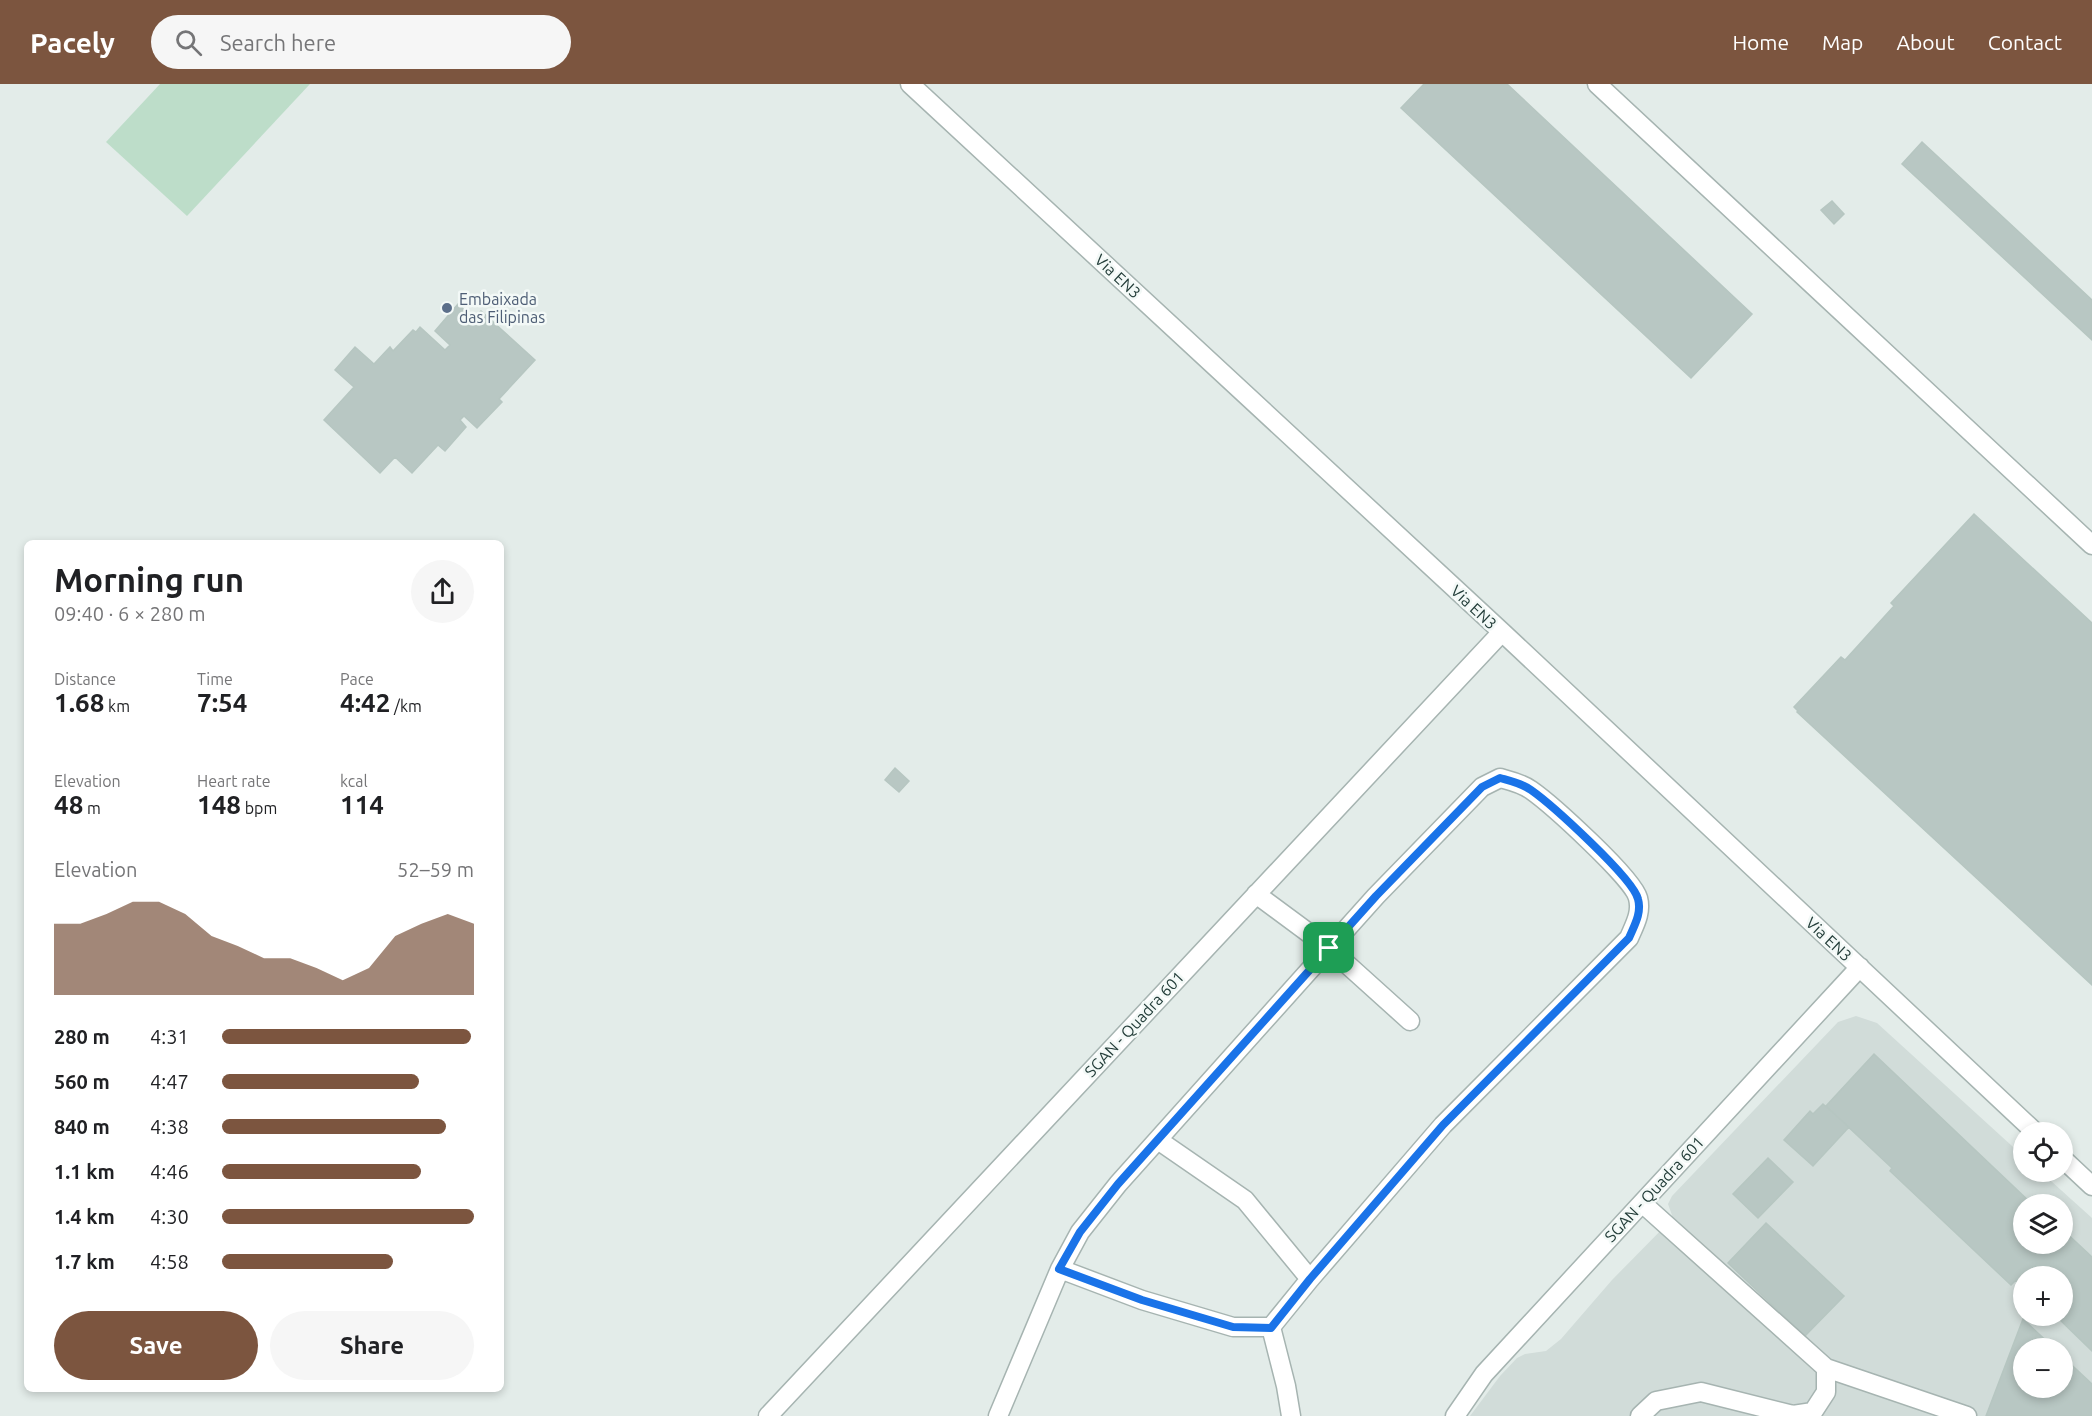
<!DOCTYPE html>
<html lang="en">
<head>
<meta charset="utf-8">
<style>
	:root { --surface:#fff; --page:#f6f6f6; --text:#202124; --muted:#757577; --accent:#7c553f }
	body { margin:0; font-family:Ubuntu,sans-serif; background:var(--page); color:var(--text); height:100vh; display:flex; flex-direction:column; font-size:22px; white-space:nowrap }
	* { box-sizing:border-box; margin:0 }
	p { font-size:20px; color:var(--muted) }
	.icon { flex:none; width:33px; height:33px; fill:none; stroke:currentColor; stroke-width:2; stroke-linecap:round; stroke-linejoin:round }
	.map { position:relative; flex:1; overflow:hidden }
	.details { position:absolute; left:24px; top:456px; width:480px; height:852px; display:flex; flex-direction:column; background:var(--surface); border-radius:9px; box-shadow:0 3px 9px #0003 }
	.details>* { flex:none }
	.buttons { position:absolute; left:2013px; top:1038px; display:grid; gap:12px }
	.buttons a { display:grid; place-items:center; width:60px; height:60px; border-radius:50%; background:var(--surface); box-shadow:0 3px 9px #0003; font-size:30px }
	.pin { position:absolute; display:grid; place-items:center; width:51px; height:51px; color:#fff; margin:-26px; border-radius:12px; box-shadow:0 3px 9px #0006 }
	.round { display:grid; place-items:center; flex:none; width:63px; height:63px; border-radius:32px; background:var(--page) }
	.overview { display:flex; align-items:center; justify-content:space-between; height:102px; padding:0 30px }
	h1 { font-size:33px; font-weight:700; line-height:45px }
	.stats { display:grid; grid-template-columns:repeat(3,1fr); gap:9px; height:102px; padding:6px 30px }
	.stats div { display:grid; align-content:center }
	.stats b { font-size:26px; font-weight:700 }
	.stats small { font-size:16px; font-weight:400 }
	.stats p { font-size:16px }
	.chart { height:168px; padding:12px 30px }
	.chart p { display:flex; justify-content:space-between }
	.chart svg { width:100%; height:108px; margin-top:6px; fill:var(--accent); opacity:.7 }
	.primary-button { display:flex; gap:12px; margin-top:auto; padding:12px 30px }
	.primary-button a { flex:1; height:69px; border-radius:36px; background:var(--accent); color:#fff; font-size:24px; font-weight:700; line-height:69px; text-align:center }
	.primary-button a+a { background:var(--page); color:var(--text) }
	ul { padding:0 30px; list-style:none; font-size:20px }
	li { display:grid; grid-template-columns:96px 72px 1fr; align-items:center; height:45px }
	li i { height:15px; border-radius:8px; background:var(--accent) }
	header { display:flex; align-items:center; gap:36px; box-sizing:border-box; height:84px; padding:0 30px; background:var(--accent); color:#fff }
	header strong { font-size:28px }
	nav { display:flex; gap:33px; margin-inline-start:auto; font-size:21px }
	.search { width:420px; height:54px; background:var(--page); display:flex; align-items:center; gap:15px; box-sizing:border-box; padding:0 21px; border-radius:33px; color:var(--muted); font-size:22px }
	.map>svg:first-child { display:block }
	.built { fill:#d1dcd9; fill-rule:evenodd }
	.green { fill:#bdddc9 }
	.building { fill:#b8c7c3; stroke:#b6c6c1; stroke-width:1.5 }
	.lines { fill:none; stroke-linecap:round; stroke-linejoin:round }
	.minor-casing { stroke:#a6b4b1; stroke-width:21 }
	.minor { stroke:#fff; stroke-width:18 }
	.route-casing { stroke:#fff; stroke-width:12 }
	.route { stroke:#1a73e8; stroke-width:8 }
	.service-dot { fill:#5c6f8a; stroke:#f3f9f7; stroke-width:2 }
	.labels { text-anchor:middle; dominant-baseline:central; stroke-width:5; stroke-linejoin:round; paint-order:stroke }
	.street-label { font-size:16px; fill:#233d39; stroke:#f3f9f7 }
	.service-label { font-size:16px; fill:#4e5e75; stroke:#f3f9f7; text-anchor:start }
</style>
</head>
<body>
<header>
<strong>Pacely</strong>
<div class="search"><svg class="icon" aria-label="search" viewBox="0 0 24 24"><circle cx="10" cy="10" r="6"/><path d="M15 15l6 6"/></svg>Search here</div>
<nav><a>Home</a><a>Map</a><a>About</a><a>Contact</a></nav>
</header>
<div class="map">
<svg width="2092" height="1332" viewBox="0 0 2092 1332">
	<rect width="100%" height="100%" fill="#e3ece9"/>
	<path class="built" d="M1856,932L1877,939L2023,1072L2024,1088H2041L2092,1134V1332H1470L1500,1292L1517,1274L1525,1270L1546,1267L1561,1255L1612,1196L1673,1134L1668,1120L1672,1112L1838,938ZM2024,1120H2062V1160H2024ZM2024,1192H2062V1232H2024ZM2024,1264H2062V1304H2024Z"/>
	<path class="green" d="M160,0H310L187,132L106,58Z"/>
	<path class="building" d="M1424,0H1507L1752,230L1691,294L1401,24Z
		M1424,0H1507L1752,230L1691,294L1401,24Z
		M1922,58L2092,216V256L1902,80Z
		M1922,58L2092,216V256L1902,80Z
		M1832,117L1844,130L1834,140L1821,126Z
		M1832,117L1844,130L1834,140L1821,126Z
		M458,220L474,234L481,227L535,276L499,315L502,318L477,344L464,332L460,336L466,343L445,367L438,361L412,389L395,373L380,389L324,336L354,303L335,286L355,263L374,280L390,263L393,267L413,246L416,248L420,243L445,266L450,261L435,247Z
		M458,220L474,234L481,227L535,276L499,315L502,318L477,344L464,332L460,336L466,343L445,367L438,361L412,389L395,373L380,389L324,336L354,303L335,286L355,263L374,280L390,263L393,267L413,246L416,248L420,243L445,266L450,261L435,247Z
		M1974,430L2092,539V901L1797,628L1798,627L1794,623L1841,573L1845,576L1894,522L1891,519Z
		M1974,430L2092,539V901L1797,628L1798,627L1794,623L1841,573L1845,576L1894,522L1891,519Z
		M895,684L909,697L899,708L885,696Z
		M895,684L909,697L899,708L885,696Z
		M1874,970L2032,1120H2024V1160H2062V1145L2092,1173V1267L2056,1232H2062V1192H2024V1204L2016,1196L2011,1201L1890,1087L1892,1084L1826,1022Z
		M1874,970L2032,1120H2024V1160H2062V1145L2092,1173V1267L2056,1232H2062V1192H2024V1204L2016,1196L2011,1201L1890,1087L1892,1084L1826,1022Z
		M1823,1020L1849,1043L1813,1082L1784,1056L1810,1027L1813,1030Z
		M1823,1020L1849,1043L1813,1082L1784,1056L1810,1027L1813,1030Z
		M1768,1074L1793,1098L1758,1134L1733,1110Z
		M1768,1074L1793,1098L1758,1134L1733,1110Z
		M1766,1139L1844,1212L1805,1252L1728,1179Z
		M1766,1139L1844,1212L1805,1252L1728,1179Z
		M2023,1235L2054,1264H2024V1304H2062V1272L2092,1300V1332H1986Z
		M2023,1235L2054,1264H2024V1304H2062V1272L2092,1300V1332H1986Z"/>
	<g class="lines">
		<g class="minor-casing">
			<path id="minor" d="M910,0L1502,548L2035,1048
				M1597,0L2092,461
				M1256,810L1329,864L1410,937
				M1158,1056L1245,1116L1310,1195
				M2062,1074L2092,1102
				M1060,1185L1142,1216L1233,1243H1271
				M1271,1243L1286,1302L1291,1332
				M1826,1284L1967,1332
				M768,1332L1502,548
				M998,1332L1060,1185L1080,1148L1118,1100L1376,812L1482,703L1500,694C1511,697 1521,699 1531,706C1551,720 1633,794 1638,814C1642,829 1634,842 1629,854L1443,1041L1310,1195L1271,1243
				M1455,1332L1484,1290L1860,883
				M1640,1332L1656,1317L1701,1308L1793,1331L1813,1328L1826,1308V1284L1642,1119"/>
		</g>
		<use href="#minor" class="minor"/>
	</g>
	<g class="lines">
		<g class="route-casing">
			<path id="route" d="M1500,694C1511,697 1521,699 1531,706C1551,720 1633,794 1638,815C1642,829 1634,842 1629,854L1443,1041L1310,1195L1271,1244L1233,1243L1142,1216L1059,1185L1080,1148L1118,1100L1376,812L1482,703Z"/>
		</g>
		<use href="#route" class="route"/>
	</g>
	<circle class="service-dot" cx="447" cy="224" r="6"/>
	<g class="labels">
		<g class="street-label">
			<text transform="translate(1118 192) rotate(43)">Via EN3</text>
			<text transform="translate(1474 523) rotate(43)">Via EN3</text>
			<text transform="translate(1829 855) rotate(43)">Via EN3</text>
			<text transform="translate(1134 940) rotate(-47)">SGAN - Quadra 601</text>
			<text transform="translate(1654 1105) rotate(-47)">SGAN - Quadra 601</text>
		</g>
		<g class="service-label">
			<text x="459" y="215">Embaixada<tspan x="459" dy="18">das Filipinas</tspan></text>
		</g>
	</g>
</svg>
<div class="buttons">
<a><svg class="icon" aria-label="locate" viewBox="0 0 24 24"><circle cx="12" cy="12" r="6"/><path d="M12 2v4M12 18v4M2 12h4M18 12h4"/></svg></a>
<a><svg class="icon" aria-label="layers" viewBox="0 0 24 24"><path d="M12 4l9 5-9 5-9-5zM3 14l9 5 9-5"/></svg></a>
<a>+</a>
<a>−</a>
</div>
<div class="pin" style="left:1329px;top:864px;background:#1e9e55"><svg class="icon" aria-label="arrive" viewBox="0 0 24 24"><path d="M6 21V4h12l-3 4 3 4H6"/></svg></div>
<section class="details">
<div class="overview"><div><h1>Morning run</h1><p>09:40 · 6 × 280 m</p></div><a class="round"><svg class="icon" aria-label="share" viewBox="0 0 24 24"><path d="M12 15V3M7 8l5-5 5 5M5 13v7h14v-7"/></svg></a></div>
<div class="stats">
<div><p>Distance</p><b>1.68<small> km</small></b></div>
<div><p>Time</p><b>7:54</b></div>
<div><p>Pace</p><b>4:42<small> /km</small></b></div>
</div>
<div class="stats">
<div><p>Elevation</p><b>48<small> m</small></b></div>
<div><p>Heart rate</p><b>148<small> bpm</small></b></div>
<div><p>kcal</p><b>114</b></div>
</div>
<div class="chart"><p><span>Elevation</span>52–59 m</p>
<svg viewBox="0 0 160 44" preserveAspectRatio="none"><path d="M0 44V15L10 15L20 11L30 6L40 6L50 11L60 20L70 24L80 29L90 29L100 33L110 38L120 33L130 20L140 15L150 11L160 15V44z"/></svg>
</div>
<ul>
<li><b>280 m</b>4:31<i style="width:99%"></i></li>
<li><b>560 m</b>4:47<i style="width:78%"></i></li>
<li><b>840 m</b>4:38<i style="width:89%"></i></li>
<li><b>1.1 km</b>4:46<i style="width:79%"></i></li>
<li><b>1.4 km</b>4:30<i style="width:100%"></i></li>
<li><b>1.7 km</b>4:58<i style="width:68%"></i></li>
</ul>
<div class="primary-button"><a>Save</a><a>Share</a></div>
</section>
</div>
</body>
</html>
